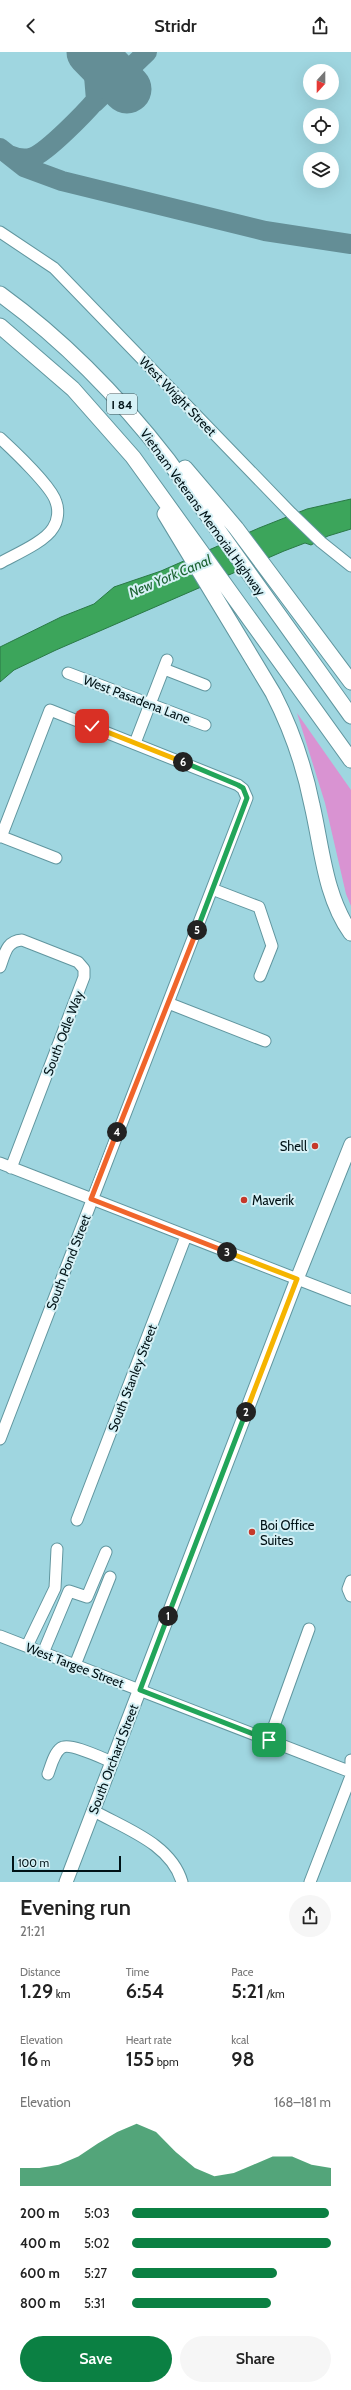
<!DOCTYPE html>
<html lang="en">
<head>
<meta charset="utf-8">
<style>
	:root { --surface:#fff; --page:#f6f6f6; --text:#222; --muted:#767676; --accent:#0b8043 }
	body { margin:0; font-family:Cabin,sans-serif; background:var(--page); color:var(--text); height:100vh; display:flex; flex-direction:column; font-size:15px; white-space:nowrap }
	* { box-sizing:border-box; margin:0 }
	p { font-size:13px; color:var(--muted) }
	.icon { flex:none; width:22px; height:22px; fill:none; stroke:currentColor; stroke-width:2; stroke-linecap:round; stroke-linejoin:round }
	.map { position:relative; height:1830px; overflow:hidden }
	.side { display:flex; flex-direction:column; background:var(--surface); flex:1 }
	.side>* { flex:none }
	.needle { width:26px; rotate:201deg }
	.controls { position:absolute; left:303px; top:12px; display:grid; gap:8px }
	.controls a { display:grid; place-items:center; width:36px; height:36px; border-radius:50%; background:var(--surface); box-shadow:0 4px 16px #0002; font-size:20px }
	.scale { position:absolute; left:12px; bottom:10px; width:109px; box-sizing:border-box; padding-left:4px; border:2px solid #001216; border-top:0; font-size:11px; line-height:14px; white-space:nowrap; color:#001216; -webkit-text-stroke:3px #d6f1f6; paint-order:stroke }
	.pin { position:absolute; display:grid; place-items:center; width:34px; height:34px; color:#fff; margin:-17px; border-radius:8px; box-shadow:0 2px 6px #0006 }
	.km { position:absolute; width:20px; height:20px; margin:-10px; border-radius:50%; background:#222; color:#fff; font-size:11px; line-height:20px; text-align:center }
	.round { display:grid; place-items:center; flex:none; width:42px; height:42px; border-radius:21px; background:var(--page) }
	.headline { display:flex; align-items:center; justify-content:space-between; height:68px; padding:0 20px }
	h1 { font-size:22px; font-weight:600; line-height:30px }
	.metrics { display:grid; grid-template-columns:repeat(3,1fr); gap:6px; height:68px; padding:4px 20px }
	.metrics div { display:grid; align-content:center }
	.metrics b { font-size:20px; font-weight:600 }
	.metrics small { font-size:11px; font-weight:400 }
	.metrics p { font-size:11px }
	.chart { height:112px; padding:8px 20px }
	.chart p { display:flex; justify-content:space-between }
	.chart svg { width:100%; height:72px; margin-top:4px; fill:var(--accent); opacity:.7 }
	.action { display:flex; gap:8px; margin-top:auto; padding:8px 20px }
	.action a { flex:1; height:46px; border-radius:24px; background:var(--accent); color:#fff; font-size:16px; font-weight:600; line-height:46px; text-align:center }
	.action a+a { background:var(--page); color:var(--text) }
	ul { padding:0 20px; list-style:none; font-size:13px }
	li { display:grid; grid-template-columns:64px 48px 1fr; align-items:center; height:30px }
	li i { height:10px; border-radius:5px; background:var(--accent) }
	header { display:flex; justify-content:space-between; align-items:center; height:52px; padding:0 20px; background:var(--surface); font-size:18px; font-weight:600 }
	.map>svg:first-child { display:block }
	.green { fill:#d993d2 }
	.water { fill:#3ca55b; stroke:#2a7946 }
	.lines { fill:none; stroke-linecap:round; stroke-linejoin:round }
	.taxiway { stroke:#648e96; stroke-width:20 }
	.runway { stroke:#648e96; stroke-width:49 }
	.minor-casing { stroke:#61969f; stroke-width:13 }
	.major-casing { stroke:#61969f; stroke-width:15 }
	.highway-casing { stroke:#61969f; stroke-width:17 }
	.minor { stroke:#fff; stroke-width:11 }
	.major { stroke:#fff; stroke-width:13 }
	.highway { stroke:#fff; stroke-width:15 }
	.split-1-casing { stroke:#fff; stroke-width:8 }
	.split-2-casing { stroke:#fff; stroke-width:8 }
	.split-3-casing { stroke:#fff; stroke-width:8 }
	.split-4-casing { stroke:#fff; stroke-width:8 }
	.split-5-casing { stroke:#fff; stroke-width:8 }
	.split-6-casing { stroke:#fff; stroke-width:8 }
	.split-7-casing { stroke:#fff; stroke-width:8 }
	.split-1 { stroke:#22a559; stroke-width:5 }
	.split-2 { stroke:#22a559; stroke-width:5 }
	.split-3 { stroke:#f5b400; stroke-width:5 }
	.split-4 { stroke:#f0652b; stroke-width:5 }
	.split-5 { stroke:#f0652b; stroke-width:5 }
	.split-6 { stroke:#22a559; stroke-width:5 }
	.split-7 { stroke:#f5b400; stroke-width:5 }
	.poi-dot { fill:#c6392a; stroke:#d6f1f6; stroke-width:1.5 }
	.labels { text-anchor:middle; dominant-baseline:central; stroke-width:4; stroke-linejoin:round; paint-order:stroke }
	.shield { fill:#d6f1f6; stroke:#405559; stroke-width:1 }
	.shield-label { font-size:12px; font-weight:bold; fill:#001216 }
	.street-label { font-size:13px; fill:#001216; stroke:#d6f1f6 }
	.poi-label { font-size:13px; fill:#001216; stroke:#d6f1f6; text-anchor:start }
	.water-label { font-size:14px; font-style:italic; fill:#1b6231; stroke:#d6f1f6 }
</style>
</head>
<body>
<header><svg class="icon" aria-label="back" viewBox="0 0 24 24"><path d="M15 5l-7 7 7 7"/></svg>Stridr<svg class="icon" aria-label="share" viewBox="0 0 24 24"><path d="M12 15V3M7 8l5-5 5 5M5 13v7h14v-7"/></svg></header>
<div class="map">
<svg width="351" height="1830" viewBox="0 0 351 1830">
	<rect width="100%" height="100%" fill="#9fd6e0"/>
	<path class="green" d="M297,661L351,738V854L346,842L325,751Z"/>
	<path class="water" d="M351,447V477L328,484L311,493L305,491L284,499L56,598L14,618L0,630V595L61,565L94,552L114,535L161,519L259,476L307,457Z"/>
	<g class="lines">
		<path class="taxiway" d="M94,51L147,0
			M0,96L24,115L62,129L265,179L351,192
			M9,103C16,106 25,108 33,105C47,100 85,61 96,48L92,0"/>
		<path class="runway" d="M91,0L127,37"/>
		<g class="minor-casing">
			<path id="minor" d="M0,180L54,216L291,461L321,490L351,514
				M0,386C13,398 52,435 56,450C59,458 58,469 53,476C45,490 14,503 0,511
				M164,617L205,633
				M68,621L205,673
				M135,691L167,608
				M0,784L56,806
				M212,837L259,855L272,894L260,924
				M0,915C5,902 6,889 22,888L78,910L84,917V925L11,1116
				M168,951L265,989
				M0,1111L351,1248
				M0,1387L247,746L243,737L238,733L50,658L1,785
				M77,1468L186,1184
				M351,1529L348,1537L351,1544
				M0,1584L351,1720
				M27,1594L55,1536L57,1497
				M43,1601L69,1539L87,1545L106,1500
				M75,1613L110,1525
				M269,1688L309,1577
				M351,1708V1717
				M48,1722C51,1714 54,1701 61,1696C69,1690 102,1706 112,1710
				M94,1759C126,1777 171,1792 182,1830
				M310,1830L351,1724"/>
		</g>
		<g class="major-casing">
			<path id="major" d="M66,1830L297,1227L351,1092"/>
		</g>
		<g class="highway-casing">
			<path id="highway" d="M0,242C65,289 119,345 168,408L351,664
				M0,274L73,337L133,405L351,708
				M185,416L236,476L351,630
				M165,462L273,641C292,678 304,713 312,753C322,796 325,845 351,881"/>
		</g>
		<use href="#minor" class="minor"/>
		<use href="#major" class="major"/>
		<use href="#highway" class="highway"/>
	</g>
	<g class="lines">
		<g class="split-1-casing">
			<path id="split-1" d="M168,1564L140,1638L269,1688"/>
		</g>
		<g class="split-2-casing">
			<path id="split-2" d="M168,1564L246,1360"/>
		</g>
		<g class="split-3-casing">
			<path id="split-3" d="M227,1200L297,1227L246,1360"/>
		</g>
		<g class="split-4-casing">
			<path id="split-4" d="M117,1080L91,1147L227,1200"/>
		</g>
		<g class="split-5-casing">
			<path id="split-5" d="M117,1080L197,878"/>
		</g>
		<g class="split-6-casing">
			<path id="split-6" d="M183,710L238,733L243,736L247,746L197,878"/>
		</g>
		<g class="split-7-casing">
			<path id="split-7" d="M92,674L183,710"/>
		</g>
		<use href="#split-1" class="split-1"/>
		<use href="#split-2" class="split-2"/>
		<use href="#split-3" class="split-3"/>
		<use href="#split-4" class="split-4"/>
		<use href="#split-5" class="split-5"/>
		<use href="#split-6" class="split-6"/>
		<use href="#split-7" class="split-7"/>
	</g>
	<g class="poi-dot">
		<circle cx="315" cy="1094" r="4"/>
		<circle cx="244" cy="1148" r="4"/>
		<circle cx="252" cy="1480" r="4"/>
	</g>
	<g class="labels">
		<rect class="shield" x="107" y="342" width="30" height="20" rx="3"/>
		<g class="shield-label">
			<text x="122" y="352">I 84</text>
		</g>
		<g class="street-label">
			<text transform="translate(178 344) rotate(46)">West Wright Street</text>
			<text transform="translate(203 460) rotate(54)">Vietnam Veterans Memorial Highway</text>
			<text transform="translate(137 647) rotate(21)">West Pasadena Lane</text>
			<text transform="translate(63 981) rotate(-69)">South Odle Way</text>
			<text transform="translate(68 1210) rotate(-69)">South Pond Street</text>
			<text transform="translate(132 1326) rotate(-69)">South Stanley Street</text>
			<text transform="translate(75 1613) rotate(21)">West Targee Street</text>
			<text transform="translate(113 1707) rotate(-69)">South Orchard Street</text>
		</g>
		<g class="poi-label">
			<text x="307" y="1094" text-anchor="end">Shell</text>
			<text x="252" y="1148">Maverik</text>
			<text x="260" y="1473">Boi Office<tspan x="260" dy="15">Suites</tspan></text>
		</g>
		<g class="water-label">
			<text transform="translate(170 524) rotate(-23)">New York Canal</text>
		</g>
	</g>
</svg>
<div class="controls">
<a><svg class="needle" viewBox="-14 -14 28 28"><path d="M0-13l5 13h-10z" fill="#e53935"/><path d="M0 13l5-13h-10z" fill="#767676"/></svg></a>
<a><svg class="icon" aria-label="locate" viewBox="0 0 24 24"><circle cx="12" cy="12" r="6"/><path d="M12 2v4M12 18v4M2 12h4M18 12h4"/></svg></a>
<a><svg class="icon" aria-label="layers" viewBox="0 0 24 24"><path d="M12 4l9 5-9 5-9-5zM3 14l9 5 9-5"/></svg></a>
</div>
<div class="scale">100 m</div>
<div class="pin" style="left:269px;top:1688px;background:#1e9e55"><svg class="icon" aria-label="arrive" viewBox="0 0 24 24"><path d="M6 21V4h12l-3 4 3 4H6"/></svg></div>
<div class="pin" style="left:92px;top:674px;background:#d93025"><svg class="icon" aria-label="check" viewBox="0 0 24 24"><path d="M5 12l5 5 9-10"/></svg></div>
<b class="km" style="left:168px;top:1564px">1</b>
<b class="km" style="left:246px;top:1360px">2</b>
<b class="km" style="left:227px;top:1200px">3</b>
<b class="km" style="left:117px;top:1080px">4</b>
<b class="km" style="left:197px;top:878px">5</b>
<b class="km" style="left:183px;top:710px">6</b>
</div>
<section class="side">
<div class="headline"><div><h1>Evening run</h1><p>21:21</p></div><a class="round"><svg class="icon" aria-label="share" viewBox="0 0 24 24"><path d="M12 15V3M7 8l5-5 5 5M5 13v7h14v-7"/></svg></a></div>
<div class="metrics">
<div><p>Distance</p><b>1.29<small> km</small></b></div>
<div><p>Time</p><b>6:54</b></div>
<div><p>Pace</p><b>5:21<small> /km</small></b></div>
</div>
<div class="metrics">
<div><p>Elevation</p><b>16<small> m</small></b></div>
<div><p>Heart rate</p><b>155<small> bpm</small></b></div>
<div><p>kcal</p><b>98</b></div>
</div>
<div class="chart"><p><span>Elevation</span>168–181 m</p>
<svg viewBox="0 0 160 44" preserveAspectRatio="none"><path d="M0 44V33L10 33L20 31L30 26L40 18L50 11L60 6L70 11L80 23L90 33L100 38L110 36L120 31L130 26L140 26L150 31L160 33V44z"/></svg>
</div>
<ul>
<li><b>200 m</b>5:03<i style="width:99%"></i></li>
<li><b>400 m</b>5:02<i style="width:100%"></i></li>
<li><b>600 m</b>5:27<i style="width:73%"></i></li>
<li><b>800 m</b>5:31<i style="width:70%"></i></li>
</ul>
<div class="action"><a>Save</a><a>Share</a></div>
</section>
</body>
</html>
